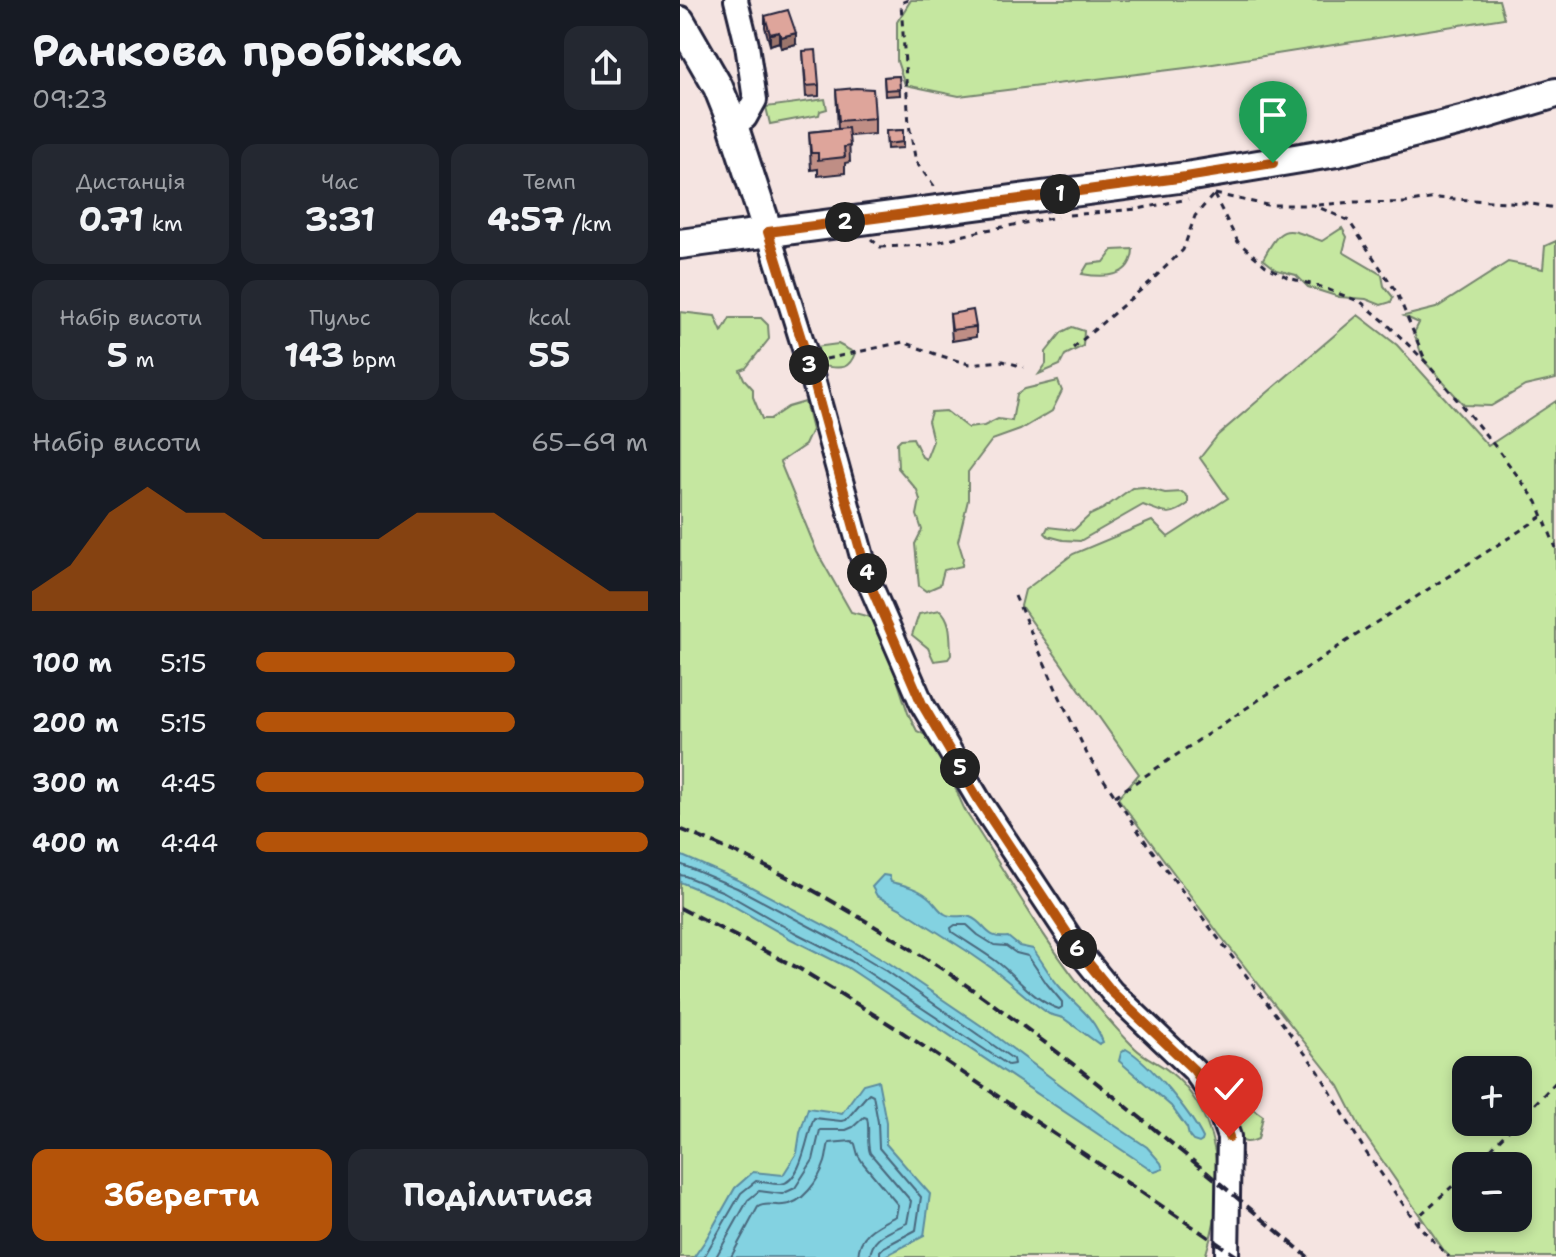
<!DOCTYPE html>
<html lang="uk">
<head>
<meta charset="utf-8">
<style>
	:root { --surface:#171b24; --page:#242831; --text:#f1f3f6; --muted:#9ea1a6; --accent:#b45309 }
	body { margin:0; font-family:"Shantell Sans",sans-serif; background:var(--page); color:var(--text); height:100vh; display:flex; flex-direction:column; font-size:30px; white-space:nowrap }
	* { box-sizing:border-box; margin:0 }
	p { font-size:26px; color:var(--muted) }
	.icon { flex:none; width:44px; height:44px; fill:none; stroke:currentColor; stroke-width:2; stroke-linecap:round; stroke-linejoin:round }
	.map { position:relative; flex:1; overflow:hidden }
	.drawer { display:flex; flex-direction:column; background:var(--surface); width:680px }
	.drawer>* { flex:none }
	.buttons { position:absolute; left:772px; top:1056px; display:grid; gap:16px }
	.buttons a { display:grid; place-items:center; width:80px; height:80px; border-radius:16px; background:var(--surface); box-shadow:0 4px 12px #0003; font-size:40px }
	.pin { position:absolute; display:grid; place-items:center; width:68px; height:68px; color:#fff; margin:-82px -34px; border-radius:50% 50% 50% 0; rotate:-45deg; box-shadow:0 0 8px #0007 }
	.pin .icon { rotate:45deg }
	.km { position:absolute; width:40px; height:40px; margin:-20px; border-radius:50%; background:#222; color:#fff; font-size:22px; line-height:40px; text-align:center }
	.round { display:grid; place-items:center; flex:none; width:84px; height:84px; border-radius:16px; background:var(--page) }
	.head { display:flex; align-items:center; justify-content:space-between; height:136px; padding:0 32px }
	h1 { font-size:44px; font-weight:700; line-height:60px }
	.figures { display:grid; grid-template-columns:repeat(3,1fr); gap:12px; height:136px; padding:8px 32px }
	.figures div { display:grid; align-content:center; border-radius:16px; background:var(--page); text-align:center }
	.figures b { font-size:34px; font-weight:700 }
	.figures small { font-size:22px; font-weight:400 }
	.figures p { font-size:22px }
	.chart { height:224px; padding:16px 32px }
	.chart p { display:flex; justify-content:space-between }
	.chart svg { width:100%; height:144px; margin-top:8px; fill:var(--accent); opacity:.7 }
	.primary-button { display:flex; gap:16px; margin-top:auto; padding:16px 32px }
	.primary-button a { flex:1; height:92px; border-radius:16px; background:var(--accent); color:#fff; font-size:32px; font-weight:700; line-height:92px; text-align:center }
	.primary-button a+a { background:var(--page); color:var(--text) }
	ul { padding:0 32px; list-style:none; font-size:26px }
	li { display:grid; grid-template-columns:128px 96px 1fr; align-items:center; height:60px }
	li i { height:20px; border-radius:10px; background:var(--accent) }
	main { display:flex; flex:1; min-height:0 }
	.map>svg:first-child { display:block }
	.green { fill:#c5e7a0; stroke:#74846e; stroke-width:2; fill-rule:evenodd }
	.water { fill:#83d2e1; stroke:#5c8c9f; stroke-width:2 }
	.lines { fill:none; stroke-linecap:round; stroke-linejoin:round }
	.shore { stroke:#49687d; stroke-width:2 }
	.minor-casing { stroke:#22223b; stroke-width:28 }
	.major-casing { stroke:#22223b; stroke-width:34 }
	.path { stroke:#22223b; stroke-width:3; stroke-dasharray:6 6; stroke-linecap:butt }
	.minor { stroke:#fff; stroke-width:22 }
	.major { stroke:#fff; stroke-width:28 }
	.rail { stroke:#22223b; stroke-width:4; stroke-dasharray:12 6; stroke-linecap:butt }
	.wall { fill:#bf8e85; stroke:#22223b; stroke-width:2 }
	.shaded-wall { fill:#9b746c; stroke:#22223b; stroke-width:2 }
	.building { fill:#dea59b; stroke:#22223b; stroke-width:2 }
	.route-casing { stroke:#fff; stroke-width:16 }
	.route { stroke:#b45309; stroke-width:10 }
</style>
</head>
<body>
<main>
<section class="drawer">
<div class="head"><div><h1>Ранкова пробіжка</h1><p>09:23</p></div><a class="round"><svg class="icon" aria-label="share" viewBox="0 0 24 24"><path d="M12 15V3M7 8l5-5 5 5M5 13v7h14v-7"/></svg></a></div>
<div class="figures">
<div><p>Дистанція</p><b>0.71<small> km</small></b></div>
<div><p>Час</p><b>3:31</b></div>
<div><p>Темп</p><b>4:57<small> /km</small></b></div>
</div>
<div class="figures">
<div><p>Набір висоти</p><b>5<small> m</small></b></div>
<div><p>Пульс</p><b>143<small> bpm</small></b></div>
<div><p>kcal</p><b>55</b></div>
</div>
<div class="chart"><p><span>Набір висоти</span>65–69 m</p>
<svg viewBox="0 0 160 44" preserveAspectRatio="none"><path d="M0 44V38L10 30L20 14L30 6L40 14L50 14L60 22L70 22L80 22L90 22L100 14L110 14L120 14L130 22L140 30L150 38L160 38V44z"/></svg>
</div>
<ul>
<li><b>100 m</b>5:15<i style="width:66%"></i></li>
<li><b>200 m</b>5:15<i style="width:66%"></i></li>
<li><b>300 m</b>4:45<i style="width:99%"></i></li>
<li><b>400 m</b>4:44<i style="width:100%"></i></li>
</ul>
<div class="primary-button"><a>Зберегти</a><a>Поділитися</a></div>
</section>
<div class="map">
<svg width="876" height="1257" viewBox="0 0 876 1257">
	<rect width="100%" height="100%" fill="#f5e4e1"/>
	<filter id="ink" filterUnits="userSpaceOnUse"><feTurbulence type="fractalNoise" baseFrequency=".0125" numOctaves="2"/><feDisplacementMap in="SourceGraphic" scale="16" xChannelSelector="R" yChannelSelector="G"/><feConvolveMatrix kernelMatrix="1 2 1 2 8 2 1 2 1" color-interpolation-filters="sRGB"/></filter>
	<g filter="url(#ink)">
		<path class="green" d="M231,0H819L824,18L514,67L279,96L225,85L217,61V22Z
			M145,99L147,109L140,111L139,115L90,124L86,107Z
			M662,228L667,237L663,252L702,275L704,286L713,297L711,302L701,305L686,299L659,297L628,287L616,275L597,270L583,259C603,222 606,228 642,241Z
			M876,241V379L845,386L811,406L784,405L744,361L734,333L739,323L724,316L756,308L828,262L863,269L865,246Z
			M453,249C452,278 425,278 402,274L408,264L424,262L433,250Z
			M0,312L35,316L42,332L50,318H81L88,325L89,339L66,368L60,370L64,379L73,389V397L82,419H90L108,407L125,402L132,430L125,445L100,462L137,552L171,612L190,617L212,664L228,713L237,731C264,739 274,795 289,817C327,874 360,935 403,989C419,1009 437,1030 455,1048C465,1058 480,1063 490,1072C506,1085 518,1102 526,1121C544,1167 540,1211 525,1257H0Z
			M678,315L717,345L808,446L876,401V1257H770L765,1252L682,1131L659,1086L539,934L438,798L459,774L341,606L345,590L393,554L472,521L488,537L548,498L520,458L538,435ZM786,1070H838V1122H786ZM786,1166H838V1218H786Z
			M392,327L404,331L403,346L385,355L380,365L359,374L366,364V352L382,332Z
			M158,344L175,353C168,373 157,367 139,366L135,347Z
			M378,381L382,391L372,411L340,430L312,440L288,472V500L278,541L283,557L282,566L264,570L260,585L246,591L239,586L235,544L242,530L237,515L240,500L237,490L218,468L217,443L221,439L233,438L242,457L246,459L253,441L248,421L251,412L266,411L288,428L304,426L318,419L332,421L337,394L345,389Z
			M463,487L485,493L502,492L508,497V504C488,519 484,512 463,505L400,541L383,540L368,536L365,533L368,527L394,530L410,515L423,509L452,488Z
			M260,610C272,620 270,639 271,655L268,659L254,661L248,648L232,635L239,614Z
			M523,1063H531L552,1074L569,1106L583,1116L578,1139C567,1144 563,1143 554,1134L521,1066Z"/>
		<path class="water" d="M0,855L60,881L161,934L209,963L309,1031L431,1123L467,1147L481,1163L483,1169L475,1172L167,967L111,939L41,899L0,882Z
			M203,875L209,876L211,882C224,885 237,888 247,896C254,901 258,910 265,914C273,919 282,914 290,917C306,923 305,940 328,937L339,946L353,949C362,961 369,975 379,986C397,1008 412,1013 423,1042L419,1044L383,1018L369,1014L354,1003L313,969L287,951L223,910L197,896L192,887Z
			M446,1049C469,1062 511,1113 523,1138L522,1141L519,1143L513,1141L509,1136L507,1128L491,1106L439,1061L441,1053Z
			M198,1080L206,1122V1144L250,1194L244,1236L203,1257H14L25,1241L55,1188L73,1172L103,1175L117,1153L120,1133L128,1108L162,1113L183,1084Z"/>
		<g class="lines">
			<path class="shore" d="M0,864L57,888L157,941L204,969L333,1059L334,1064L328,1065L171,961L114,932L44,892L5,876L0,875
				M275,925H287L298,935L314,945L326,946L336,953L348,956L367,984L382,1002V1007L379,1009C354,1001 336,976 316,961C302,951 287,942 272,932L271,928Z
				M24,1257L61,1193L76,1181C84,1182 93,1184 101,1184C122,1182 127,1133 134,1118L161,1121L166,1120L189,1093L193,1095L198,1122L199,1148L241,1197L236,1230L204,1247L200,1251V1257
				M36,1257L68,1200L79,1191L102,1194L115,1188L133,1160L140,1130H166L173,1127L184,1117L187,1118C190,1130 186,1141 190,1153L231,1201L227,1223C211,1232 191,1236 190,1257
				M51,1257L78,1207C86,1202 93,1206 103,1205C122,1205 139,1180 145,1162C147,1156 147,1149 149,1143L172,1141L175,1144L178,1155L183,1163L218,1205L216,1216C196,1226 179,1233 178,1257"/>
			<g class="minor-casing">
				<path id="minor" d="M52,122L65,118L75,100L67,45L56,0
					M88,232L128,361L189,582L242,704L300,802L401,954L432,992L514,1070L537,1103L549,1137L547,1257"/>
			</g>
			<g class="major-casing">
				<path id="major" d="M0,21L38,87L52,122L88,232
					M0,244L506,177L657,152L785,120L876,93"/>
			</g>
			<path class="path" d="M228,0L221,3L229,125L236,162L257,190
				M535,194L587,205H634L669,221L717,293L746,362
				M534,195L558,242L586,266L609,278L641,287L681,302L704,321L746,362L819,451L857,502L876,548
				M638,205L674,202L724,203L756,198L846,203L876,208
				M389,215L458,209L508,199
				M191,239L200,247L245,245L301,231L377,217
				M393,348L469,283L503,250L515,216L534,194
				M146,359L223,342L258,355L289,364L323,361L344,367
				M335,596L376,689L408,756L467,844L639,1072L685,1151L738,1225L769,1257
				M435,796L667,641L863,516
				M838,1121L876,1082
				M794,1166L837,1122
				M738,1225L740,1215L786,1174"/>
			<use href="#minor" class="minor"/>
			<use href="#major" class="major"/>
			<path class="rail" d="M0,829C46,848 99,871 143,896C204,931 264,968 321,1010C427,1087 527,1173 628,1257
				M0,908L120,969L219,1030L558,1257"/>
		</g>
		<path class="wall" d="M85,16L116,44L101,48L99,42L90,45L85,27Z
			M123,51L139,85V96L126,97Z
			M219,76L220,95L205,96L204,77Z
			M156,90L195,118V134L169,136L170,162L165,163V173L138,176V169L131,170L129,132L158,129Z
			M223,130V148L207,149L206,131Z
			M270,314L296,327V337L272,341Z"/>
		<path class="shaded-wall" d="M99,32V42L90,45V34Z
			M116,33V44L101,48V37Z"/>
		<path class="building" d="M108,10L116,33L101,37L99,32L90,34L85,16Z
			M136,50L139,85L126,86L123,51Z
			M219,76L220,89L205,90L204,77Z
			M176,88L193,89L195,118L159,121L156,90Z
			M168,128L170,146L164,147L165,157L138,160V153H131L129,132Z
			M223,130V142L207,144L206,131Z
			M293,310L296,327L272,330L270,314Z"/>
	</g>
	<g class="lines" filter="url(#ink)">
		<g class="route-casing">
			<path id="route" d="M549,1137L537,1103L514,1070L432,992L401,954L300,802L242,704L189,582L128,361L88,232L506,177L593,163"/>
		</g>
		<use href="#route" class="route"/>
	</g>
</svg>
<div class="buttons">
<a>+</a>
<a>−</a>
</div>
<div class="pin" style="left:593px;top:163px;background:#1e9e55"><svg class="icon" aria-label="arrive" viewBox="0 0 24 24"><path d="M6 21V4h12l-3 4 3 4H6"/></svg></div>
<div class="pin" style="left:549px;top:1137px;background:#d93025"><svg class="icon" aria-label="check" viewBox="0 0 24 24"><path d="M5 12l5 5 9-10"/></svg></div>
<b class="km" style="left:380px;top:194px">1</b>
<b class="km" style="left:165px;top:222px">2</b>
<b class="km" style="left:129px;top:365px">3</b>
<b class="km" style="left:187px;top:573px">4</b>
<b class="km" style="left:280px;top:768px">5</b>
<b class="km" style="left:397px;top:949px">6</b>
</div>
</main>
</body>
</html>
